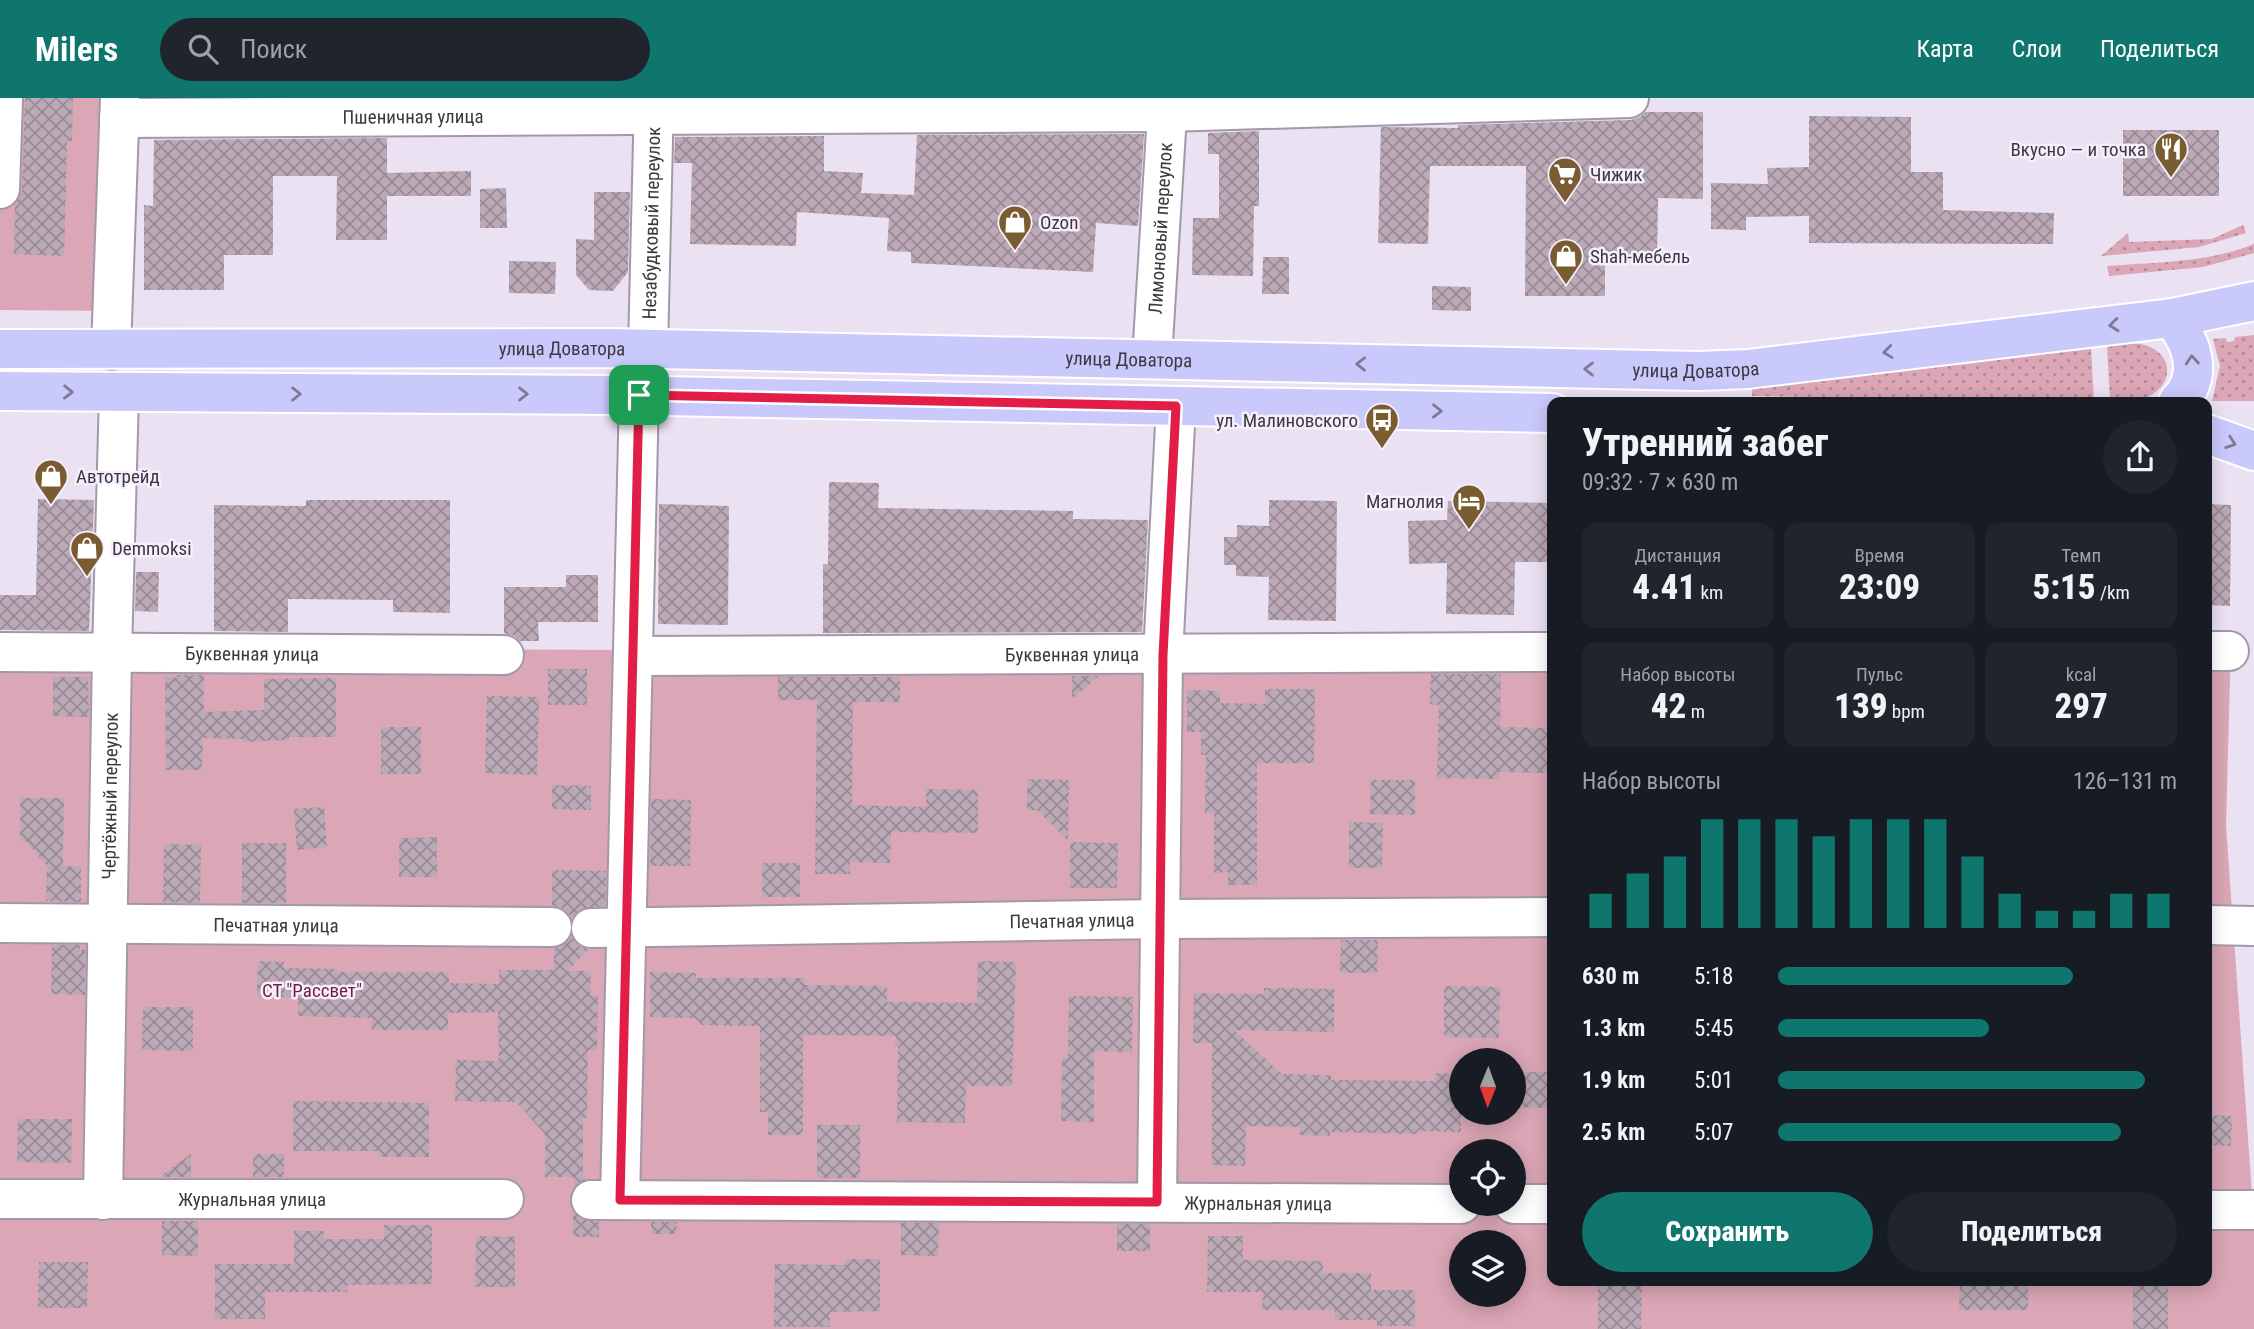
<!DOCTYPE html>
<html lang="ru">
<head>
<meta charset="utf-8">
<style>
	:root { --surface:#171b24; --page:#20242c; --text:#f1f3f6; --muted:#9ea1a6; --accent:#0f766e }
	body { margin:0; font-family:"Roboto Condensed",sans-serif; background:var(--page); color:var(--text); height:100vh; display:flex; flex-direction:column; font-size:26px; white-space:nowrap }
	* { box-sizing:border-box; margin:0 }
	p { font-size:23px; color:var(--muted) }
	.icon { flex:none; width:38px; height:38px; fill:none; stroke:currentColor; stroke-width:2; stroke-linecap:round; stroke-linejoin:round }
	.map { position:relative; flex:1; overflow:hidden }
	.side { position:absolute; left:1547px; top:299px; width:665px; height:889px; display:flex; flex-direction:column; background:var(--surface); border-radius:14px; box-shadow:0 4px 18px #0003 }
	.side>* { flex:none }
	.needle { width:46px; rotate:181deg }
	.buttons { position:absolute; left:1449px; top:950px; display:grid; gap:14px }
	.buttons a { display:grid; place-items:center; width:77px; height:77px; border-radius:50%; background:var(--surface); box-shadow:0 4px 18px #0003; font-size:35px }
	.pin { position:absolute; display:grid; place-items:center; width:60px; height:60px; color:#fff; margin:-30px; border-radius:14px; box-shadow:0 4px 10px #0006 }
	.round { display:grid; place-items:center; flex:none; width:74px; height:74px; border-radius:37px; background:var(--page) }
	.head { display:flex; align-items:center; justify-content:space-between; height:119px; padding:0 35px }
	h1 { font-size:38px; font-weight:800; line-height:52px }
	.figures { display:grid; grid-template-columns:repeat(3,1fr); gap:10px; height:119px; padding:7px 35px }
	.figures div { display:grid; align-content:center; border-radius:14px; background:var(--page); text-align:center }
	.figures b { font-size:35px; font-weight:800 }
	.figures small { font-size:19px; font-weight:400 }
	.figures p { font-size:19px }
	.chart { height:196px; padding:14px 35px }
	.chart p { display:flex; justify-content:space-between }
	.chart svg { width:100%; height:126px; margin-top:7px; stroke:var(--accent); stroke-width:6 }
	.action { display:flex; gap:14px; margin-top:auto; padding:14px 35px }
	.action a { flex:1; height:80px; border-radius:42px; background:var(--accent); color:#fff; font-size:28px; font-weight:800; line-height:80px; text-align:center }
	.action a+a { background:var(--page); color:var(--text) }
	ul { padding:0 35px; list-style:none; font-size:23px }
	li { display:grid; grid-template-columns:112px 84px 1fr; align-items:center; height:52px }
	li i { height:18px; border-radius:9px; background:var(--accent) }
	header { display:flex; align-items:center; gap:42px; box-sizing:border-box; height:98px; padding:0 35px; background:var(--accent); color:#fff }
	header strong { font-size:33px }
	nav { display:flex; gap:38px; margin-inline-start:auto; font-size:24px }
	.search { width:490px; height:63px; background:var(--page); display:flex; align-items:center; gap:18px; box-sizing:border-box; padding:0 24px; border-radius:38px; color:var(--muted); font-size:26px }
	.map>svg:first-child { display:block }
	.grass { fill:url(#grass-dots) }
	.garden { fill:#dba6b5; fill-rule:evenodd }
	.building { fill:url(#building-cross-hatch) }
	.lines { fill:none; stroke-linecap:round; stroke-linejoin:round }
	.minor-casing { stroke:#a298a9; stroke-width:42 }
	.major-casing { stroke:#fff; stroke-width:42 }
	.minor { stroke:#fff; stroke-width:38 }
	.major { stroke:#cac9fc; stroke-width:38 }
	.oneway { stroke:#7c7a95 }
	.route-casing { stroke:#fff; stroke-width:14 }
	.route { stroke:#e11d48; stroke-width:9 }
	.labels { text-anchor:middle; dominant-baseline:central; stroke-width:5; stroke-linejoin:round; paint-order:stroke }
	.street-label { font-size:19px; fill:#3d3940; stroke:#f7effd }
	.poi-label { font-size:19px; fill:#3d3940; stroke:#f7effd; text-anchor:start }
	.park-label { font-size:19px; fill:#741d41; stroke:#f7effd }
</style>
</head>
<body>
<header>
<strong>Milers</strong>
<div class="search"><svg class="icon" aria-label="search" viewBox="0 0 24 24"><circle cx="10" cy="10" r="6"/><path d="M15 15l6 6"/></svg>Поиск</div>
<nav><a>Карта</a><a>Слои</a><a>Поделиться</a></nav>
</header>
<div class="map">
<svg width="2254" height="1231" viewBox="0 0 2254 1231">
	<defs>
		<pattern id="grass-dots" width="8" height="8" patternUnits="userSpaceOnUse" patternTransform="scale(1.75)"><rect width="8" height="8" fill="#dba6b5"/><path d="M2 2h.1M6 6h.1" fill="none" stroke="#b38895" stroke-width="1.8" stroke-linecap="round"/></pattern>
		<pattern id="building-cross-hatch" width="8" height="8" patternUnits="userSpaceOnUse" patternTransform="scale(1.75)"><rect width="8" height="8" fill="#bba9b6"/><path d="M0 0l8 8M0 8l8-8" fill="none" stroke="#998b95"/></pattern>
	</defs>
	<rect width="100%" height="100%" fill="#eae1f3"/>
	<path class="grass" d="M2243,127L2246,135L2199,149L2101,158L2128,135L2129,144L2212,141Z
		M2254,146V155L2203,169L2109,178L2107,168C2156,164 2208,165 2254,146Z
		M2254,237V303H2212L2220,268L2213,241L2226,240L2227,244L2234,243L2235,239Z
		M2107,247C2119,246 2134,244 2145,247C2174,256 2174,286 2148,299C2137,305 2122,303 2110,303Z
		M2091,250L2094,304L1752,298V286Z"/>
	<path class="garden" d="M0,0H127L118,213L0,212Z
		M2207,544H2231L2226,727L2254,1126V1231H0V549L628,552L1552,548V1183H2207ZM1461,962H1514V1015H1461ZM1461,1054H1514V1106H1461ZM1461,1144H1514V1197H1461Z"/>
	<path class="building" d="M25,0H73L72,43H67L64,158L14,156L15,106L22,92Z
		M1645,14H1703V101L1658,100L1657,163H1605V198H1525L1526,68H1430L1428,146L1378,145L1381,29L1458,30V27L1630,22L1640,19Z
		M1809,18L1911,19V74H1943V112L2054,115L2053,146L1809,145V118L1746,119V132L1711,131V85L1768,86L1767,70L1809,69Z
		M2123,32H2219V98H2123Z
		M1259,33V108H1254L1253,178L1192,177L1193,120H1219V56H1208V35Z
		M1144,36L1138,128L1096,125L1093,174L911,165V154L887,153L889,120L797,114L796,148L690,146L692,65H674L675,39L824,38V73L863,75L861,95L914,97L917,37Z
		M387,40V75L471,73V98H387V142H336L337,78H273V157H224V192H144V107L153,108L154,42Z
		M506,90L507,130H480V91Z
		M594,94H630L628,174L613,193L589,192L576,177V141L594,142Z
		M1263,159H1289V196H1262Z
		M509,163L556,164L555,196L509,195Z
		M1432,188L1471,189V213L1432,212Z
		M829,384L879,385L878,410L1073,413V421L1148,422L1142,534L823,535V466H828Z
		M38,401L94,402L89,533L0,532V497H36Z
		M306,402H450V515L393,514V502L288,501V534L214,533V407L306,408Z
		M1269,402L1337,403L1336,523L1268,522L1269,479L1236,478V467H1224V439H1237V427L1269,428Z
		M1448,403L1552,405V464H1515L1514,517L1446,516L1447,465L1409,466L1408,423L1447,422Z
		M659,406L729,408L728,527L658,526Z
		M2207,406L2231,407L2230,508L2207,507Z
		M136,474H159L158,514L135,513Z
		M566,477H598V524H538L539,543H520L514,538L504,535V489H566Z
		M548,571H587V607H548Z
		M1431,576H1501L1500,629L1552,630V675L1499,674V681L1437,680L1439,607L1430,606Z
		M176,577H204V614L264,612V581L336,580V639H289V642L243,644V641L203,640L202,672H166L165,579L178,580Z
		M1072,578H1099L1072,601Z
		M53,579H88L89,619L53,618Z
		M778,579H900V604H853L852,707L926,709V691L978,692V735L891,734L890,765L850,764V776H815L817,602H778Z
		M1265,591H1315L1314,665H1257V787H1228V774L1214,775V715H1205L1206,657H1201V634H1187V592L1220,593V605L1265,606Z
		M487,598L539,599L537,677L485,675Z
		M381,629H421V676H381Z
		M1027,681L1069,682L1068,743L1037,712H1027Z
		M1371,682H1415V717L1370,716Z
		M552,687L591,688V712L552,711Z
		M20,700H64L63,768L81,769V804L46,803L47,768L26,743H20Z
		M651,701L691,702L690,768H650Z
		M324,709L327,749L297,752L294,711Z
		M1349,724L1383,725L1382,770H1349Z
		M437,739V779H399V740Z
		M1070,744L1118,745L1117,790H1070Z
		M242,745H286V805H242Z
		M164,746L201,747L200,805L163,804Z
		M762,765H800V799H762Z
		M552,772L606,773L605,808L580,811L572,820L564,811L552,807Z
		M571,839L580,849L589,851L567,873H591L590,897H598L597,952H588L587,1020H583V1079L585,1082L574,1089V1079H545V1036L516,1004L455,1003L456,962L499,963L498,914L448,915V932H372V920L298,918V899H257L258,863L284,864V870L337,871V874H449V885L499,886V872H554V850L563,848Z
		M1341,842H1378L1377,875H1340Z
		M52,847H80V855L85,847V897L51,896Z
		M978,863L1016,864L1012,988H966L965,1025L897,1024L898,949H895L896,938L803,937V1037H768V1014H760V928L702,927L695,920L650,919V874L696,875V880H805V887L887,888V904L977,905Z
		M1444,888L1500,889L1499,940L1444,939Z
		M1264,890L1334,891V934L1234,932L1282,976L1331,977V982L1435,983V975L1461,976V1034L1417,1033V1036L1330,1034V1038L1300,1037V1029L1246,1028L1245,1068L1212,1067V945H1193L1194,895L1264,896Z
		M1069,898L1133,899L1132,954L1094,953V1024L1061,1023L1062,959H1068Z
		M143,909H193V953L142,952Z
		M1520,974H1552V1010L1519,1009Z
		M293,1003L429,1005V1059H379V1053H293Z
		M2207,1017L2232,1018L2231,1048L2207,1047Z
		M18,1021H72L71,1065L17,1064Z
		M817,1027H860V1080H817Z
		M191,1056V1079H162V1077Z
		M253,1056H284V1079H253Z
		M573,1114L581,1121L599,1124V1139H573Z
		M162,1123H198V1158L162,1157Z
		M651,1124H677L676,1136H651Z
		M901,1125H939L938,1158L901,1157Z
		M1117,1126H1150V1153H1117Z
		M384,1127H432V1186L347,1187V1194H265V1221H215V1166H294V1133H323L324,1141H384Z
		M476,1138L515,1139V1189H475Z
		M1208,1138H1243V1162L1323,1163V1175H1371V1192H1415V1228H1377V1222H1335V1212H1262L1263,1194H1207Z
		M845,1161H880V1213L830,1214V1229H774L775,1166L845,1167Z
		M39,1164H88L87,1210H38Z
		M1960,1183H2028V1212H1959Z
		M2133,1183H2168V1231H2133Z
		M1598,1187H1642L1641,1231H1598Z"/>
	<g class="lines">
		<g class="minor-casing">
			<g id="minor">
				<path id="s1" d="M119,20L1167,14L1629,0"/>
				<path d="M0,91L3,0"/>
				<path id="s2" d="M648,251L654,0"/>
				<path d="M111,252L120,0"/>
				<path id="s3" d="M1152,261L1168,0"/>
				<path d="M2207,553H2229"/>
				<path id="s4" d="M0,554L504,557"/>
				<path id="s5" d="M634,558L1552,554"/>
				<path id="s6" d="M0,825L552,829"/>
				<path d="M2207,827L2254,828"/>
				<path id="s7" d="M591,830L1160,821L1552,819"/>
				<path id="s8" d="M0,1101H504"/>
				<path id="s9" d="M103,1102L112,555L119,295"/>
				<path id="s10" d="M591,1102L1461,1106"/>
				<path d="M620,1102L639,297"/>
				<path d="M1157,1104L1163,557L1176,308"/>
				<path d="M1514,1106H1552"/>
				<path d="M2207,1112H2254"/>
			</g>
		</g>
		<g class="major-casing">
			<g id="major">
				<path d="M2172,220C2193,246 2204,278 2178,304"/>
				<path id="s11" d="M0,251L609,250L1699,273L1748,271L2172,220L2254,203"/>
				<path d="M0,293L611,297L1552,315"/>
				<path d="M2207,336L2254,353"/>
			</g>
		</g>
		<use href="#minor" class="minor"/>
		<use href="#major" class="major"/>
	</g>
	<defs><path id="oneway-chevron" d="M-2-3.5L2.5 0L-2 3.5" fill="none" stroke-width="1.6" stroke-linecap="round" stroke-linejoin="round" transform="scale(1.75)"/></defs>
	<g class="oneway">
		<use href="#oneway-chevron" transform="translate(2114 227) rotate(174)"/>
		<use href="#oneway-chevron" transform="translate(1888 254) rotate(173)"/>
		<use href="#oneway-chevron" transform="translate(2192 262) rotate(-95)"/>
		<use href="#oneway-chevron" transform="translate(1361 266) rotate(-179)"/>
		<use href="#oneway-chevron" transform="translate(1589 271) rotate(-179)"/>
		<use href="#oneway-chevron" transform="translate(68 294) rotate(1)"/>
		<use href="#oneway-chevron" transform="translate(296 296)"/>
		<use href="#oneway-chevron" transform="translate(523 296)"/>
		<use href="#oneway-chevron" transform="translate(1437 313) rotate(1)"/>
		<use href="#oneway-chevron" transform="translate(2231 345) rotate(19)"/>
	</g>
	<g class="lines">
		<g class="route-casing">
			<path id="route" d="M639,297L1176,308L1163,557L1157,1104L620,1102Z"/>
		</g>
		<use href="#route" class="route"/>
	</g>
	<defs>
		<g id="restaurant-pin" transform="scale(1.75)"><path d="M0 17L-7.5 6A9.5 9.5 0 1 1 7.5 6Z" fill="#795c30" stroke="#f7effd"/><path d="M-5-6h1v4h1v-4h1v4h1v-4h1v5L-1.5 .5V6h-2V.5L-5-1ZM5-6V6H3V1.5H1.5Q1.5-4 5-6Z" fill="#fff"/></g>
		<g id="supermarket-pin" transform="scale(1.75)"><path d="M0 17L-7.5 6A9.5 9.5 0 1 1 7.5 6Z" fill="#795c30" stroke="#f7effd"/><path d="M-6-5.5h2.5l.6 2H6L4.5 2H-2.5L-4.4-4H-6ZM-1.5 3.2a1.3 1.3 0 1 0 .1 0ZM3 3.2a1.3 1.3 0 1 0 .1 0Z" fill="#fff"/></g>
		<g id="shop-pin" transform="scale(1.75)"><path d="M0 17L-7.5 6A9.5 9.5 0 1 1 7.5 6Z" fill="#795c30" stroke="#f7effd"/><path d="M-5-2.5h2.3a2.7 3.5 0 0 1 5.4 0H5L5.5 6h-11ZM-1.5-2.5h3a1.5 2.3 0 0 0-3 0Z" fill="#fff"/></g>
		<g id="bus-pin" transform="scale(1.75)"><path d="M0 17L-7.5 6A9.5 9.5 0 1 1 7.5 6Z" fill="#795c30" stroke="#f7effd"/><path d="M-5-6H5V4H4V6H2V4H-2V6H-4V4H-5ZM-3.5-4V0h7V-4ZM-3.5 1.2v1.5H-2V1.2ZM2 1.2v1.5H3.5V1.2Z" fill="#fff"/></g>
		<g id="hotel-pin" transform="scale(1.75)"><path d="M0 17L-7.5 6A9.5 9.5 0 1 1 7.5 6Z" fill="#795c30" stroke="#f7effd"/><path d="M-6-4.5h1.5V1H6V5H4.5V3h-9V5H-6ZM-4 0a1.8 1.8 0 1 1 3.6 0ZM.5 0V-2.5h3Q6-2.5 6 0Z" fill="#fff"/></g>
	</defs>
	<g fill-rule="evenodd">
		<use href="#restaurant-pin" x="2171" y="51"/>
		<use href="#supermarket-pin" x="1565" y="76"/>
		<use href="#shop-pin" x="1015" y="124"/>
		<use href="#shop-pin" x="1566" y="158"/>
		<use href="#bus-pin" x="1382" y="322"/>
		<use href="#shop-pin" x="51" y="378"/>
		<use href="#hotel-pin" x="1469" y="403"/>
		<use href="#shop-pin" x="87" y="450"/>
	</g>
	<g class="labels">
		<g class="street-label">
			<text stroke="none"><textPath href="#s1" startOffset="294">Пшеничная улица</textPath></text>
			<text stroke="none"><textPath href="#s2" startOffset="126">Незабудковый переулок</textPath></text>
			<text stroke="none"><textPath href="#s3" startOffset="131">Лимоновый переулок</textPath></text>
			<text stroke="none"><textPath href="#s11" startOffset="562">улица Доватора</textPath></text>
			<text stroke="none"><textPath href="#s11" startOffset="1129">улица Доватора</textPath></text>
			<text stroke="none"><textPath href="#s11" startOffset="1696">улица Доватора</textPath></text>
			<text stroke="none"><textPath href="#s4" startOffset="252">Буквенная улица</textPath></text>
			<text stroke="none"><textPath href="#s5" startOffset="438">Буквенная улица</textPath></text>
			<text stroke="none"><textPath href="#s9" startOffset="404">Чертёжный переулок</textPath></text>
			<text stroke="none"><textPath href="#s7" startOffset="481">Печатная улица</textPath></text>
			<text stroke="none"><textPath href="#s6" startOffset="276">Печатная улица</textPath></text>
			<text stroke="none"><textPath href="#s8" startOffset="252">Журнальная улица</textPath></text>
			<text stroke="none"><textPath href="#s10" startOffset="667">Журнальная улица</textPath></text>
		</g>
		<g class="poi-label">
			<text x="2146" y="51" text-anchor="end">Вкусно — и точка</text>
			<text x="1590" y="76">Чижик</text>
			<text x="1040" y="124">Ozon</text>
			<text x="1590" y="158">Shah-мебель</text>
			<text x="1358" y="322" text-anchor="end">ул. Малиновского</text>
			<text x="76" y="378">Автотрейд</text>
			<text x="1444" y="403" text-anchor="end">Магнолия</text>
			<text x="112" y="450">Demmoksi</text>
		</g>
		<g class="park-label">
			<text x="312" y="892">СТ "Рассвет"</text>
		</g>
	</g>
</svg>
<div class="buttons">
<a><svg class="needle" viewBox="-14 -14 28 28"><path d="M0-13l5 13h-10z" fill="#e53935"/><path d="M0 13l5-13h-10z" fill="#9ea1a6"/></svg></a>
<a><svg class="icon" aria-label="locate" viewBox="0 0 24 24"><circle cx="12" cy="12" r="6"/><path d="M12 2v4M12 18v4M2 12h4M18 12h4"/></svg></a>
<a><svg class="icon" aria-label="layers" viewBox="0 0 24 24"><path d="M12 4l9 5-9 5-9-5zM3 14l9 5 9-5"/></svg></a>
</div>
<div class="pin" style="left:639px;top:297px;background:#1e9e55"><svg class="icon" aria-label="arrive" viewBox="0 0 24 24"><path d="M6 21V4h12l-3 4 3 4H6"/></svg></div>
<section class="side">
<div class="head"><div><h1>Утренний забег</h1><p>09:32 · 7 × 630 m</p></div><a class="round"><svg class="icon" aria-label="share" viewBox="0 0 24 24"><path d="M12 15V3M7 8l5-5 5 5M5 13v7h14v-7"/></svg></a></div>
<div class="figures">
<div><p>Дистанция</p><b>4.41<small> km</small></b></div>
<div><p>Время</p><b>23:09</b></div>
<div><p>Темп</p><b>5:15<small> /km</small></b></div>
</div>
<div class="figures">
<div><p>Набор высоты</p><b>42<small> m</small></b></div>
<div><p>Пульс</p><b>139<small> bpm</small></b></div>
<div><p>kcal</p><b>297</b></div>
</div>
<div class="chart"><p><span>Набор высоты</span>126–131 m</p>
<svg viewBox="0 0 160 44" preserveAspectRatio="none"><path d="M5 44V32M15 44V25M25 44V19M35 44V6M45 44V6M55 44V6M65 44V12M75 44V6M85 44V6M95 44V6M105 44V19M115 44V32M125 44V38M135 44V38M145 44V32M155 44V32"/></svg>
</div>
<ul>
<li><b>630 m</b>5:18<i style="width:74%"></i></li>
<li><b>1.3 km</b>5:45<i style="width:53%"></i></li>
<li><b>1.9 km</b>5:01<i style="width:92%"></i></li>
<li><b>2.5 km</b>5:07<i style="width:86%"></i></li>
</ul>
<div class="action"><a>Сохранить</a><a>Поделиться</a></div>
</section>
</div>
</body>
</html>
